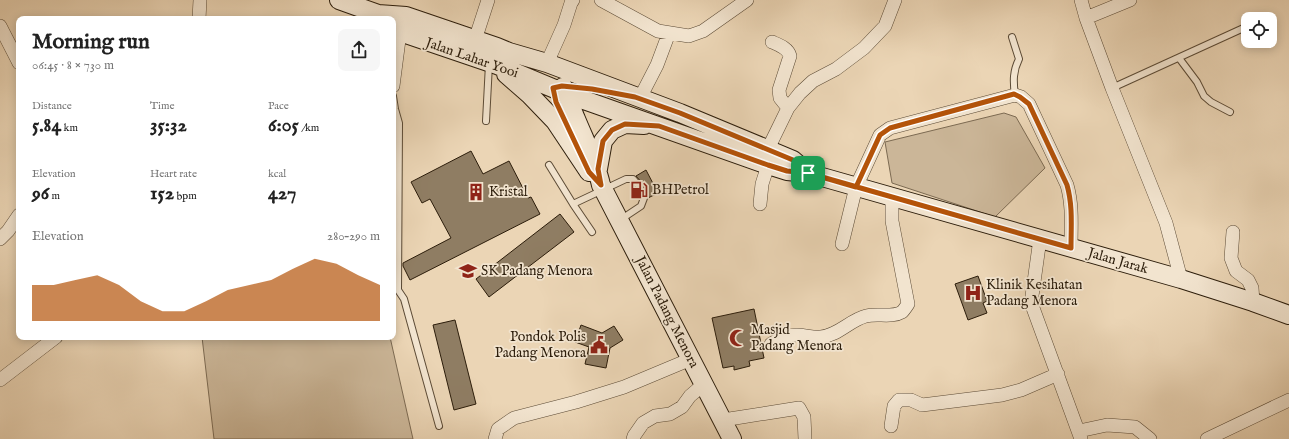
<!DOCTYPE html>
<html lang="en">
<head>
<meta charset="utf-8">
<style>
	:root { --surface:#fff; --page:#f6f6f6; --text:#222; --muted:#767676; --accent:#b45309 }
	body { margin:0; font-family:"IM FELL English",serif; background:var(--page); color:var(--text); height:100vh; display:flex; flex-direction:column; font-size:15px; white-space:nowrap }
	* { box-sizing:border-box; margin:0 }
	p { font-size:13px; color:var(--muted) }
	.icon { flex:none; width:22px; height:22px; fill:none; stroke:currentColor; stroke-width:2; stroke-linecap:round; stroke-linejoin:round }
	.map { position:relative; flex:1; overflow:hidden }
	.drawer { position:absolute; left:16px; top:16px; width:380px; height:324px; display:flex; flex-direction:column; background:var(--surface); border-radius:8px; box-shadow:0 2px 10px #0003 }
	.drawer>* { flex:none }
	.controls { position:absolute; left:1241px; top:12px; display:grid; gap:8px }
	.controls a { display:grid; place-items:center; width:36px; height:36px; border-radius:8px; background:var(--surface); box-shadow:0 2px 10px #0003; font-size:20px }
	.pin { position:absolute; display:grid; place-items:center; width:34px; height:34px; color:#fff; margin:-17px; border-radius:8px; box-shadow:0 2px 6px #0006 }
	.round { display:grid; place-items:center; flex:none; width:42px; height:42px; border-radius:8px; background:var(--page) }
	.summary { display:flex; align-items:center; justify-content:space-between; height:68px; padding:0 16px }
	h1 { font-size:22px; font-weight:800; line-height:30px }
	.stats { display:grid; grid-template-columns:repeat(3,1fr); gap:6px; height:68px; padding:4px 16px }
	.stats div { display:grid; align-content:center }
	.stats b { font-size:20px; font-weight:800 }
	.stats small { font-size:11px; font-weight:400 }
	.stats p { font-size:11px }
	.chart { height:112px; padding:8px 16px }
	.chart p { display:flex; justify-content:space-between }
	.chart svg { width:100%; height:72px; margin-top:4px; fill:var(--accent); opacity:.7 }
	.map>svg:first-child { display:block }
	.green { fill:#cbb698; stroke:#7c6a52 }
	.building { fill:#8f7d63; stroke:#2c1d0b }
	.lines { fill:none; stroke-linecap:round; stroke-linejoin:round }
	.lane-casing { stroke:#5c4b36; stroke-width:8 }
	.street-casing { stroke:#5c4b36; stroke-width:14 }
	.secondary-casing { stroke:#2c1d0b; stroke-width:20 }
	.lane { stroke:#f2e4cf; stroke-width:6 }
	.street { stroke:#f2e4cf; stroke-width:13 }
	.secondary { stroke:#f2e4cf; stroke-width:18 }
	.route-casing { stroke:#fff; stroke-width:8 }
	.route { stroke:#b45309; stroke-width:5 }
	.labels { text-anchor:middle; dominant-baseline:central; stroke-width:3.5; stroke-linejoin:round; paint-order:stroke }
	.street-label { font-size:14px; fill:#2c1d0b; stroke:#f2e4cf }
	.poi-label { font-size:14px; fill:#2c1d0b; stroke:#f2e4cf; text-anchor:start }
</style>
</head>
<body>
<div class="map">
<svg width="1289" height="439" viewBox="0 0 1289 439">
	<rect width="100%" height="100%" fill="#ebd5b5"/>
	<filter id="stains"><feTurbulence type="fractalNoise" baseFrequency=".005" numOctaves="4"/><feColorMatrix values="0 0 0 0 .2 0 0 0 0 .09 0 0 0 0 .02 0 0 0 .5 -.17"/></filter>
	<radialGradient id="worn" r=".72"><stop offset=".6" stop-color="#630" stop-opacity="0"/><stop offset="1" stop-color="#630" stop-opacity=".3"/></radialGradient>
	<path class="green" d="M1004,113L1016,117L1045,168L995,217L892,183L885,142Z
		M202,337H390L413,439H214Z"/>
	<path class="building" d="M471,151L483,174L509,161L528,198L531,197L540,214L410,280L403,266V263L451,238L430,199L422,203L411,182Z
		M646,170L658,193L648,198L644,185L636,176Z
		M560,214L574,232L489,297L476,279Z
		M978,276L987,301L983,303L987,313L968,320L955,284Z
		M754,309L764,358L749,361L750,366L734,370V366L723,368L712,318Z
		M455,320L476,404L454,410L433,325Z
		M581,325L602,333L614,326L623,340L610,348L606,368L585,364L589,347L575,342Z"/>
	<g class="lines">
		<g class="lane-casing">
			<path id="lane" d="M1012,37L1019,59C1013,71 1013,81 1015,95
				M1179,58L1197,82L1204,96L1211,102L1230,112
				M1112,88L1248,26
				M393,96L395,109L399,123L398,290L404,299L439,426
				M486,121L489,64
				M549,165L573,204L626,179H633L640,187L644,198L641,206L620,220
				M573,204L592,232"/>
		</g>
		<g class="street-casing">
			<path id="street" d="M601,0L658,31L689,36L703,31L747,0
				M1081,0L1086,18L1112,88L1166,223L1181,279
				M1086,18L1130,0
				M199,19L200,0
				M0,26L19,63
				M475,40L488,0
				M547,63L564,25L571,3L573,0
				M393,86L400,32
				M640,98L657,65L669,33
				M788,108L800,93L813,81L836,69L864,48L885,26L895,0
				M768,149L788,108L780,98L779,90L790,56C788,48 779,45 772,42
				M760,204L762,184L768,165
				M1233,232L1231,258L1236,271L1248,280L1252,288L1253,302
				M0,239L8,231L19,215
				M1040,239L1032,296L1033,308L1081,439
				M842,244L856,187L880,135L890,128L1015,95L1021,97L1029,104L1067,185C1073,206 1071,227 1071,248
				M771,344C779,339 787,335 797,335C805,335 813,338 821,337C839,335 850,320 866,316C877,313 892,318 902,312C904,310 906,307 908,304L892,221V197
				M0,380L56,337
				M723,420L799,408L804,417L805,439
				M891,426L894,406L899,400H911L922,405L1002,395L1021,390L1058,374
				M1079,431L1107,425L1135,427L1150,439
				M495,439L498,429L514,418L576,402L624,387L691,359
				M633,439L634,436L643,423L655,416L670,414L682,407L690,396L704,384
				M1207,439L1289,400"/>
		</g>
		<g class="secondary-casing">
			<path id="secondary" d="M339,0L378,14L384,19
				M378,14L406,16L497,47L509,52L547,63L680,113L793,160L808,173
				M393,27L400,32L497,65L567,94L768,165L787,171L808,173L1181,279L1253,302L1289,315
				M506,74L530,95L555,121L589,172
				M563,87C569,97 571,108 576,119C585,141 596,162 601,185L732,439
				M598,169L603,141L612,130L625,124L644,125"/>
		</g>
		<use href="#lane" class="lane"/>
		<use href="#street" class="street"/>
		<use href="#secondary" class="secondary"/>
	</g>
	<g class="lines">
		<g class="route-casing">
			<path id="route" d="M808,173L787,171L768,165L659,126L625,124L612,130L603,141L598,169L601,185L589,172L556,102L553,88L562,86L592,89L635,97L680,113L793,160L808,173L1071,248C1071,227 1073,206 1067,185L1029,104L1020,97L1014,94L890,128L880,135L856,187L808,173"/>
		</g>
		<use href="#route" class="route"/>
	</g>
	<defs>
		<g id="fuel-bare" transform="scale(1.38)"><path d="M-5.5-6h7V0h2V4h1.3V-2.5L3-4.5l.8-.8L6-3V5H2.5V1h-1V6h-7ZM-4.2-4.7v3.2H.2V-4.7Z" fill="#8f2418" stroke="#f2e4cf" stroke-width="2.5" paint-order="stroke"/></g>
		<g id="building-bare" transform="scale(1.38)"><path d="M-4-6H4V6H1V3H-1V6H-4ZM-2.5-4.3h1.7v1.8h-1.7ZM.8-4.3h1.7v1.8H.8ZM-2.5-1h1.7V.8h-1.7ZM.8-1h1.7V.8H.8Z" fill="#8f2418" stroke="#f2e4cf" stroke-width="2.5" paint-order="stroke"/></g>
		<g id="school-bare" transform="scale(1.38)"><path d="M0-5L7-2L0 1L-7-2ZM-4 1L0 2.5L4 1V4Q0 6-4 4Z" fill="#8f2418" stroke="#f2e4cf" stroke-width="2.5" paint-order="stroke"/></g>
		<g id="hospital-bare" transform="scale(1.38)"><path d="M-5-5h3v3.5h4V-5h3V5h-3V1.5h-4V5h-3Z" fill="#8f2418" stroke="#f2e4cf" stroke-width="2.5" paint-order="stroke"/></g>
		<g id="mosque-bare" transform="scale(1.38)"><path d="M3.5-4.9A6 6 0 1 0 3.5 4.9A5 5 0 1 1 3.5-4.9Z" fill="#8f2418" stroke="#f2e4cf" stroke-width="2.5" paint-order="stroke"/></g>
		<g id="civic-bare" transform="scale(1.38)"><path d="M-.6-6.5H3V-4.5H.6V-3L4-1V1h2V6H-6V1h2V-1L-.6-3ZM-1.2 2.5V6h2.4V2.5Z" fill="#8f2418" stroke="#f2e4cf" stroke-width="2.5" paint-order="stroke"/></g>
	</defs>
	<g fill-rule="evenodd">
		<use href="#fuel-bare" x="639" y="190"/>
		<use href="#building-bare" x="476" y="192"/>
		<use href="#school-bare" x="468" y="271"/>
		<use href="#hospital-bare" x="973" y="293"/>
		<use href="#mosque-bare" x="738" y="338"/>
		<use href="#civic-bare" x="599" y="345"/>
	</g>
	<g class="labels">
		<g class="street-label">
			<text transform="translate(472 58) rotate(19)">Jalan Lahar Yooi</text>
			<text transform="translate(1118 261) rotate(16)">Jalan Jarak</text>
			<text transform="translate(667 312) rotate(63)">Jalan Padang Menora</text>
		</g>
		<g class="poi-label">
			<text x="652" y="190">BHPetrol</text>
			<text x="489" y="192">Kristal</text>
			<text x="481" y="271">SK Padang Menora</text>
			<text x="986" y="285">Klinik Kesihatan<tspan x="986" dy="16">Padang Menora</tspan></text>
			<text x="751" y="330">Masjid<tspan x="751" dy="16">Padang Menora</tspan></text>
			<text x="586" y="337" text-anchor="end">Pondok Polis<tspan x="586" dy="16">Padang Menora</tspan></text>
		</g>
	</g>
	<rect width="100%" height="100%" filter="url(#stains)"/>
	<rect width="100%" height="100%" fill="url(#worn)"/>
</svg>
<div class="controls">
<a><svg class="icon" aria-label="locate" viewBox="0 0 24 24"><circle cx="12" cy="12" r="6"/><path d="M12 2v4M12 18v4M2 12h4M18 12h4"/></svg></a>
</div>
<div class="pin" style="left:808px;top:173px;background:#1e9e55"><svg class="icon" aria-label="arrive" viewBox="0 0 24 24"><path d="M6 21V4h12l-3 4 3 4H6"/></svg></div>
<section class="drawer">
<div class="summary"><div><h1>Morning run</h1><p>06:45 · 8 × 730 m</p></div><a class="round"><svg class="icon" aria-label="share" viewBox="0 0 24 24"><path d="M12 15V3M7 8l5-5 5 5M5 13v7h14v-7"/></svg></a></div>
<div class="stats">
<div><p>Distance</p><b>5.84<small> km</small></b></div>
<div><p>Time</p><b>35:32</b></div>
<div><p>Pace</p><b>6:05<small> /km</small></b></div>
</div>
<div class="stats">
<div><p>Elevation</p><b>96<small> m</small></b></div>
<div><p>Heart rate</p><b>152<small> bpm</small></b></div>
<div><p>kcal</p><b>427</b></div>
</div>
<div class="chart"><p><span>Elevation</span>280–290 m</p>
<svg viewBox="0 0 160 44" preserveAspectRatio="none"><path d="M0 44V22L10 22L20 19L30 16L40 22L50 32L60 38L70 38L80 32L90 25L100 22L110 19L120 12L130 6L140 9L150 16L160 22V44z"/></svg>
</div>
</section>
</div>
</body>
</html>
